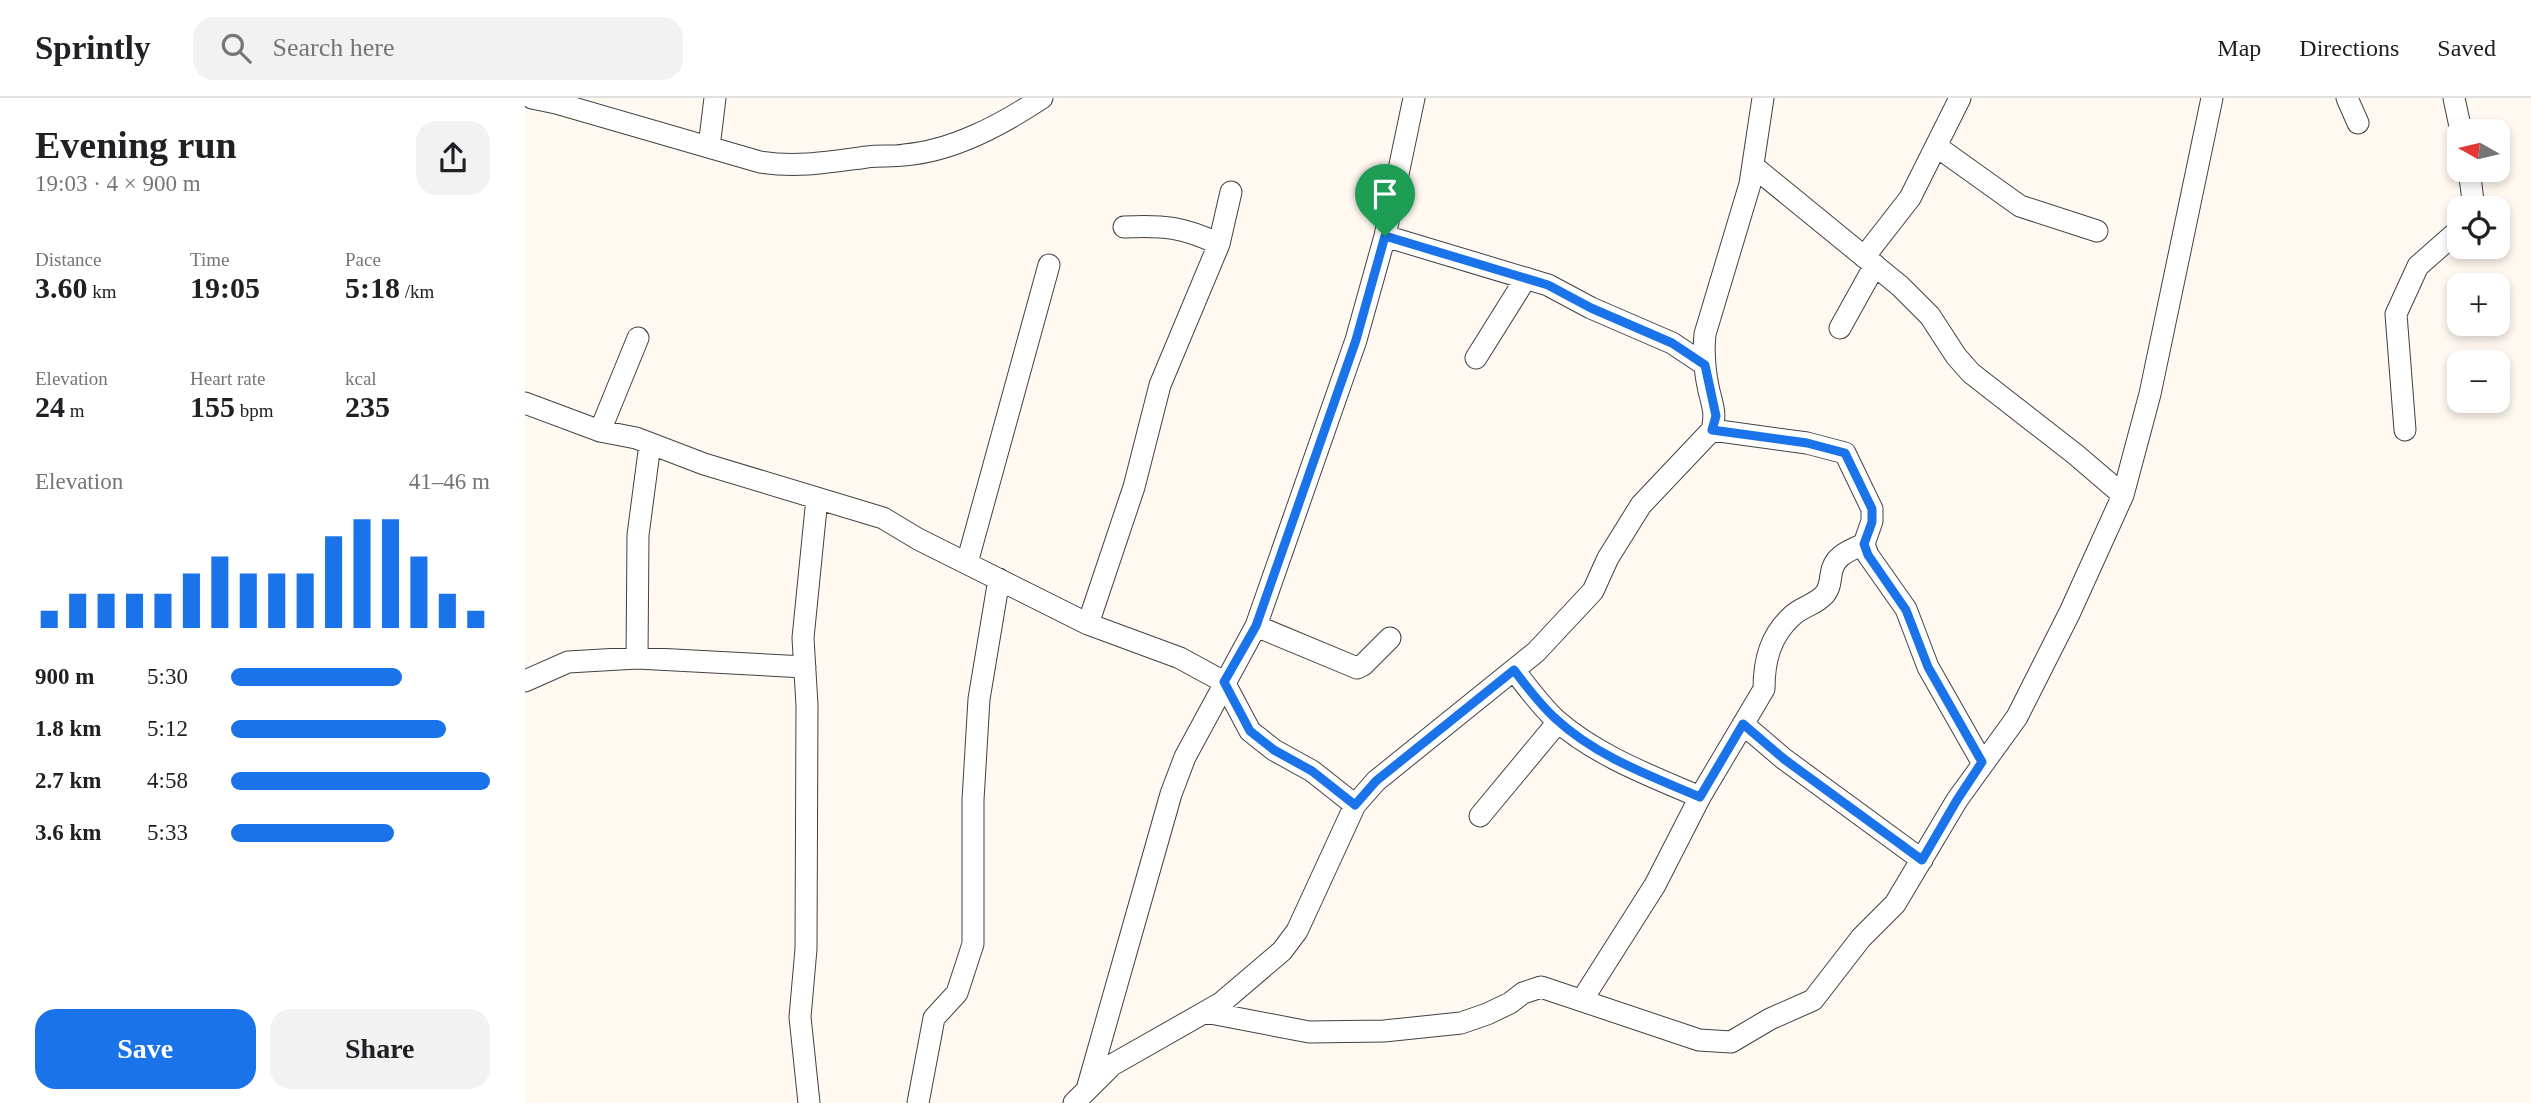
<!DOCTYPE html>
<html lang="en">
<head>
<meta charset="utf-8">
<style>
	:root { --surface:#fff; --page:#f2f2f2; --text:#202124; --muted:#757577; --line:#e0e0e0; --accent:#1a73e8 }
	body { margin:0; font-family:"Times New Roman",serif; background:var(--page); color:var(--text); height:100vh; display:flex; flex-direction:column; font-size:26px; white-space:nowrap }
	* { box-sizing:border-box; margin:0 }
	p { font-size:23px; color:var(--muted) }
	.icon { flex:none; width:38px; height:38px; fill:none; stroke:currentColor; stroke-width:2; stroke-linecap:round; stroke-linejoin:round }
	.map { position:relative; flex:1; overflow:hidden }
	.panel { display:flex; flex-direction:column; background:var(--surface); width:525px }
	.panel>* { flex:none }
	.needle { width:46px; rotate:278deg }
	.controls { position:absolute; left:1922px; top:21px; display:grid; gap:14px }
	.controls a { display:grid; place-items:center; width:63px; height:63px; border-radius:14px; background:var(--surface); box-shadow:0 4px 10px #0003; font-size:35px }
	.pin { position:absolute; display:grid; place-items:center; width:60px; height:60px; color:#fff; margin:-72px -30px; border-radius:50% 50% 50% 0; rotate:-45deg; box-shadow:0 0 7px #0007 }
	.pin .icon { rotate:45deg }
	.round { display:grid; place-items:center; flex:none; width:74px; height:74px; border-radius:21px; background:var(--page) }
	.summary { display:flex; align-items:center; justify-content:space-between; height:119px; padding:0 35px }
	h1 { font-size:38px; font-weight:700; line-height:52px }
	.figures { display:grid; grid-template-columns:repeat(3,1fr); gap:10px; height:119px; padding:7px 35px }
	.figures div { display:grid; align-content:center }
	.figures b { font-size:30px; font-weight:700 }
	.figures small { font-size:19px; font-weight:400 }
	.figures p { font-size:19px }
	.chart { height:196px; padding:14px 35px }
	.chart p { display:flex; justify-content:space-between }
	.chart svg { width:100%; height:126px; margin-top:7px; stroke:var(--accent); stroke-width:6 }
	.button { display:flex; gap:14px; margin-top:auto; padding:14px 35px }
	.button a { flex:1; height:80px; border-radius:21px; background:var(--accent); color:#fff; font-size:28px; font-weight:700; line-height:80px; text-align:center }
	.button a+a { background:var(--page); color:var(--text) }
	ul { padding:0 35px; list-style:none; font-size:23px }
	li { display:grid; grid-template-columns:112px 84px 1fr; align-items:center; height:52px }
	li i { height:18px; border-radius:9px; background:var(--accent) }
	header { display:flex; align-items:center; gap:42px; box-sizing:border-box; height:98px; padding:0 35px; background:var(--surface); border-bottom:2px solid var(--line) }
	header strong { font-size:33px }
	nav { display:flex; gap:38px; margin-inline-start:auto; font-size:24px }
	.search { width:490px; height:63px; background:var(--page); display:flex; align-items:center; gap:18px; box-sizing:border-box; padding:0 24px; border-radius:21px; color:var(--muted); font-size:26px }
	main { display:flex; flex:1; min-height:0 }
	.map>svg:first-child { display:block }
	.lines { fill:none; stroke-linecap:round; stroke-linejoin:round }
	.minor-casing { stroke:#424242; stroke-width:23 }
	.minor { stroke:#fff; stroke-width:21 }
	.route-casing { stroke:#fff; stroke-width:14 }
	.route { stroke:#1a73e8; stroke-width:9 }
</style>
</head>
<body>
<header>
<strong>Sprintly</strong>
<div class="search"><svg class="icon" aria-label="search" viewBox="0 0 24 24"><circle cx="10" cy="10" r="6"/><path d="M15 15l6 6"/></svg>Search here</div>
<nav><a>Map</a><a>Directions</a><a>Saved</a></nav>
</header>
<main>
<section class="panel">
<div class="summary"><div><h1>Evening run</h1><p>19:03 · 4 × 900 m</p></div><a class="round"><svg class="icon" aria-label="share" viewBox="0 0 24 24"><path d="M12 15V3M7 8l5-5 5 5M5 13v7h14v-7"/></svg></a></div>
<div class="figures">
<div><p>Distance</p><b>3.60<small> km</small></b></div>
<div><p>Time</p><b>19:05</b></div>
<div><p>Pace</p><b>5:18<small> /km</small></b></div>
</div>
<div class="figures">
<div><p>Elevation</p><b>24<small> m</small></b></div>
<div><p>Heart rate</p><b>155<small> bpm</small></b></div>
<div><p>kcal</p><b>235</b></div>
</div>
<div class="chart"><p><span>Elevation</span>41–46 m</p>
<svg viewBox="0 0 160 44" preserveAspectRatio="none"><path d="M5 44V38M15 44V32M25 44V32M35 44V32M45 44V32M55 44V25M65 44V19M75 44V25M85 44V25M95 44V25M105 44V12M115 44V6M125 44V6M135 44V19M145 44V32M155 44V38"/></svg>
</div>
<ul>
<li><b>900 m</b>5:30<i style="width:66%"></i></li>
<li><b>1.8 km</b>5:12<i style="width:83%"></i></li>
<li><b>2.7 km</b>4:58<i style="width:100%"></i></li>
<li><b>3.6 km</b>5:33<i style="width:63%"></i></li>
</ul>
<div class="button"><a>Save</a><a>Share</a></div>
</section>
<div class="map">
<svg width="2006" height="1005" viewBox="0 0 2006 1005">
	<rect width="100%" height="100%" fill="#fff9f1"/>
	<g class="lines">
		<g class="minor-casing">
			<path id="minor" d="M7,0L31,5L235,64C272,70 305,64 342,59C354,57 367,59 379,57C428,53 476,27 517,0
				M1822,0L1833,25
				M1929,0L1936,33
				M1411,48L1495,108L1572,133
				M184,49L190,0
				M1228,68L1375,188L1405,218L1431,258L1446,275L1550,356L1598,397
				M1944,72L1949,110
				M599,129C639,127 658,129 694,146
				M860,138L1023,187L1066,210L1147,245L1180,267
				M1339,159L1385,100L1435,0
				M1315,230L1350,167
				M951,260L1001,180
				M0,305L75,333L111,340L179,366L358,420L393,441L563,526L655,560L699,584L725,633L749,652L787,673L830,707
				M1187,332L1282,345L1320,355L1347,411V423L1339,446L1343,457L1381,511L1403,569L1457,664
				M1880,332L1871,216L1893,168L1934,132
				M75,333L113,240
				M442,465L524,167
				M563,526L609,389L635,287L694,146L706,94
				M731,528L832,570L838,567L865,540
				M112,560L113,437L125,346
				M989,572C1002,589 1015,607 1031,622C1072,658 1126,678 1175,699L1239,591C1239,563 1245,538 1267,518C1276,509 1290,507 1299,497C1304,492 1305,485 1306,477C1308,458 1323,453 1339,446
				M0,583L43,564L112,560L280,569
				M1218,626L1259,661L1397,762
				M955,718L1033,624
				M1057,902L1130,787L1175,699
				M680,914L784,934L859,933L936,925L962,916L985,905L998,895L1016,889L1174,942L1206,944L1245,921L1288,902L1336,840L1370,806L1432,702L1492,619L1545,514L1598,397L1625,296L1687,0
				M563,988L646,696L660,659L731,528L831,242L860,138L889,0
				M284,1005L275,919L281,851L282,607L278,540L292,400
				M393,1005L409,920L432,895L448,846V702L454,601L474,481
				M549,1005L587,967L696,905L757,853L772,833L830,707L851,683L1011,554L1068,493L1083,460L1116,407L1187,332C1191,317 1188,308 1184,293C1180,275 1178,255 1180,236L1225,86L1238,0"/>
		</g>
		<use href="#minor" class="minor"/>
	</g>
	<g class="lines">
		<g class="route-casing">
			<path id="route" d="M860,138L1023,187L1066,210L1147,245L1180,267L1191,318L1187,332L1282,345L1320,355L1347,411V424L1339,446L1343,457L1381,512L1403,569L1457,664L1432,702L1397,762L1259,661L1218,626L1175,699C1126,678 1072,659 1031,621C1015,607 1002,589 989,572L851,683L830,707L787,673L749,652L725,633L699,584L731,528L831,242Z"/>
		</g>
		<use href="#route" class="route"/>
	</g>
</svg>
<div class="controls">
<a><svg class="needle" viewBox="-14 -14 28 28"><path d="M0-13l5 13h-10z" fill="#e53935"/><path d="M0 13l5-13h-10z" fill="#757577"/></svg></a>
<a><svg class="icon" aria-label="locate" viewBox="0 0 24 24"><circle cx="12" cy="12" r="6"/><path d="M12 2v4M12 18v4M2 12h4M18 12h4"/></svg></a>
<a>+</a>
<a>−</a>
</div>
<div class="pin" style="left:860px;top:138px;background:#1e9e55"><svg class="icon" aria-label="arrive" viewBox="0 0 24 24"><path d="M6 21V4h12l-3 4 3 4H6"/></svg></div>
</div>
</main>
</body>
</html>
